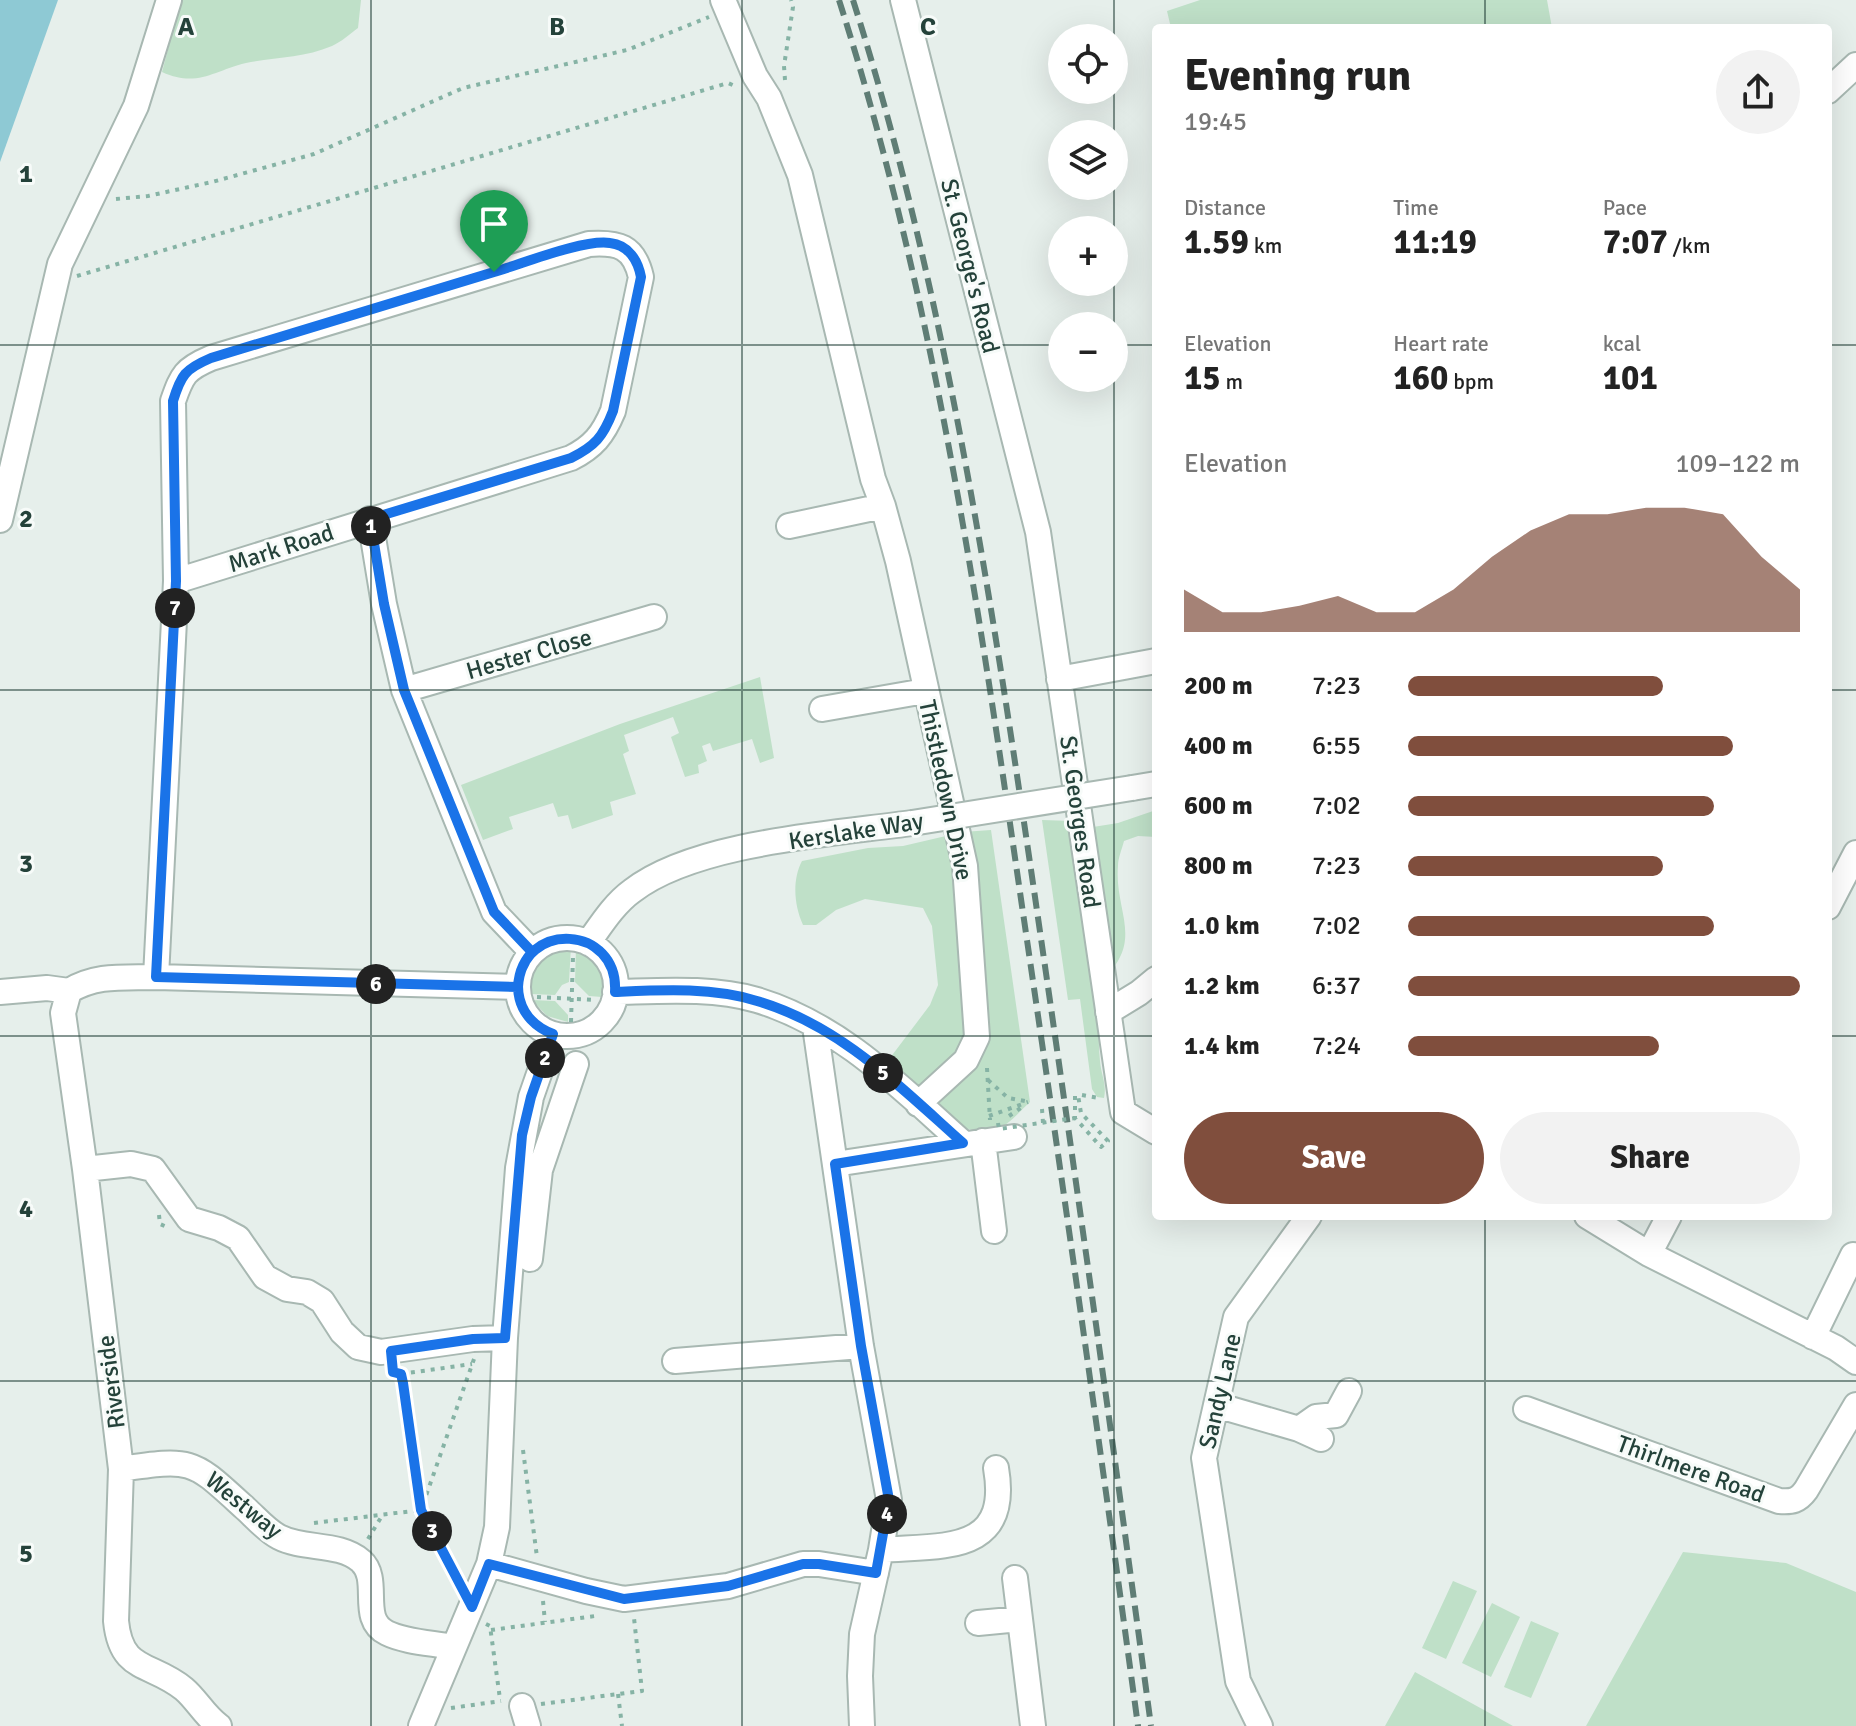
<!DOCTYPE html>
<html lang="en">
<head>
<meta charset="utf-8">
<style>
	:root { --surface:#fff; --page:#f2f2f2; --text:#222; --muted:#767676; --accent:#804e3d }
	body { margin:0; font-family:Signika,sans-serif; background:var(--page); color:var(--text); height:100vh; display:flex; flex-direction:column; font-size:30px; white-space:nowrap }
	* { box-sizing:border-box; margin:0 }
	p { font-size:26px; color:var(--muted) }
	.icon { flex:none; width:44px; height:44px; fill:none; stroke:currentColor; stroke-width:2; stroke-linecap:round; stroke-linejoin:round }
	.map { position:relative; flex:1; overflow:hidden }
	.sheet { position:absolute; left:1152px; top:24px; width:680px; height:1196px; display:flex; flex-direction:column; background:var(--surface); border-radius:8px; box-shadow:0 8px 32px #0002 }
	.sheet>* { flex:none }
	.controls { position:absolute; left:1048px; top:24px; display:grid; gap:16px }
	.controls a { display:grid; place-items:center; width:80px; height:80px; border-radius:50%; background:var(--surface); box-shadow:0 8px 32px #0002; font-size:40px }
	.pin { position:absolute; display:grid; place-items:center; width:68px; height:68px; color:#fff; margin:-82px -34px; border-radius:50% 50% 50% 0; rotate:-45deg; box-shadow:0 0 8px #0007 }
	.pin .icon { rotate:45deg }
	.km { position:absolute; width:40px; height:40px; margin:-20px; border-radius:50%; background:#222; color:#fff; font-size:22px; line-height:40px; text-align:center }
	.round { display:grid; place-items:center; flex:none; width:84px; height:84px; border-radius:42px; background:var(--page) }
	.head { display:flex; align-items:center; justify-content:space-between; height:136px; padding:0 32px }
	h1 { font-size:44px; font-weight:800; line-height:60px }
	.metrics { display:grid; grid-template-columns:repeat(3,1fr); gap:12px; height:136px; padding:8px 32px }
	.metrics div { display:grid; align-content:center }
	.metrics b { font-size:34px; font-weight:800 }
	.metrics small { font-size:22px; font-weight:400 }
	.metrics p { font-size:22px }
	.chart { height:224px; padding:16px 32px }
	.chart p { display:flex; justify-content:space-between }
	.chart svg { width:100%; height:144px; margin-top:8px; fill:var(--accent); opacity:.7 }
	.action { display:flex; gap:16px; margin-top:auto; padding:16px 32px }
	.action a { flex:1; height:92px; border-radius:48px; background:var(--accent); color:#fff; font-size:32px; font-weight:800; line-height:92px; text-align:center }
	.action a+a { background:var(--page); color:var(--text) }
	ul { padding:0 32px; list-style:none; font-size:26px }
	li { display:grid; grid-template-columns:128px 96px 1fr; align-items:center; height:60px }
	li i { height:20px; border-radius:10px; background:var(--accent) }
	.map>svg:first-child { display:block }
	.green { fill:#bfe0c8 }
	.water { fill:#8ec9d4 }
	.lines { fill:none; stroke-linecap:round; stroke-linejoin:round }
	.minor-casing { stroke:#a8b8b2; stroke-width:28 }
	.path { stroke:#86b3a5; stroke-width:4; stroke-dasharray:4 6; stroke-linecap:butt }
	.minor { stroke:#fff; stroke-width:24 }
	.rail { stroke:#5f7d75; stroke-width:6; stroke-dasharray:16 8; stroke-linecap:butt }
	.minor-bridge-casing { stroke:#a8b8b2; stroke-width:28; stroke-linecap:butt }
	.path-bridge { stroke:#86b3a5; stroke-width:4; stroke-dasharray:4 6; stroke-linecap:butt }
	.minor-bridge { stroke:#fff; stroke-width:24 }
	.route-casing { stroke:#fff; stroke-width:16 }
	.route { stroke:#1a73e8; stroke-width:10 }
	.grid { fill:none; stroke:#24423a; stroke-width:2; stroke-opacity:0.55 }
	.labels { text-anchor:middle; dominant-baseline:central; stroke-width:6; stroke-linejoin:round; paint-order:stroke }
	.street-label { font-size:24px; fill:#24423a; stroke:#f7fbf9 }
	.grid-label { font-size:26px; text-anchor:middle; font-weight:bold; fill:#24423a; stroke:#f7fbf9; stroke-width:6; stroke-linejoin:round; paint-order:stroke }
</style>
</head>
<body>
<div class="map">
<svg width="1856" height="1726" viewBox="0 0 1856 1726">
	<rect width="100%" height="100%" fill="#e6efeb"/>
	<path class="green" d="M181,0H361L358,28C350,34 341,42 332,46C304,58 275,57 246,63C213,71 197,88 162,72Z
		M1200,0H1547L1552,28H1171L1167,11Z
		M760,677L774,758L760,763L752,739L713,751L710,743L702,746L707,761L698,765L699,773L685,777L671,737L679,733L673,717L624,735L629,751L623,754L636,794L610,802L613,815L572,829L568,815L558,817L553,803L509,817L513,829L483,840L461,785L620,724Z
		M1156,810V837L1138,836L1124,841C1122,849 1118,858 1118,866C1114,911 1145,940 1103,979C1100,1006 1097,1034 1100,1061C1101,1075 1107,1084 1104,1098L1097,1097L1092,1089L1080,999L1068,1000L1042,820L1072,821L1093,827L1118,823Z
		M991,830L1030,1102C1021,1110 1008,1126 997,1129C948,1142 918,1089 890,1058L930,1005L938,985L932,926L923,908L865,899L836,910L816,925H803C794,905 792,880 802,861L868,848L903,846L963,832Z
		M571,946L569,982L562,985L555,995L530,994C526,966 541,946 571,946Z
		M576,947C598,955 607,974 602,997L589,996L575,982Z
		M532,1000L555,1001L568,1015V1022L547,1016Z
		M1683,1552L1786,1563L1856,1592V1726H1586Z
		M1453,1581L1477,1591L1446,1659L1422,1648Z
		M1492,1603L1520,1617L1491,1677L1462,1663Z
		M1531,1621L1559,1633L1531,1698L1504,1687Z
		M1415,1672L1513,1726H1385Z"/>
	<path class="water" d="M0,0H58L0,162Z"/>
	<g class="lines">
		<g class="minor-casing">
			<path id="minor" d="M723,0L755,76L769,98L800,175L873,479L883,506L898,561L965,866L977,1037L966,1060L918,1104
				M903,0L1038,532L1123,1112L1156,1132
				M1828,91L1856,65
				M370,519L384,604L404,690L494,912L532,952
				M0,520L60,264L136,106L169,0
				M789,526L883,506
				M1059,679L1156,661
				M404,690L654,617
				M822,709L925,691
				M1132,788L1156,784
				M1828,907L1856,853
				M518 987a49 49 0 1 1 98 0a49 49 0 1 1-98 0Z
				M588,943C601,925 614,904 632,891C695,842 833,834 912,823
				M156,977L176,581L173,401C182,375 185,369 211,358L589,244C618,242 634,246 641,277L613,411C603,435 593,447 571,458L176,581
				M69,991L63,1013L85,1169L121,1469L116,1621C121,1673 151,1662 184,1689C197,1700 204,1715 219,1726
				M69,991C97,974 124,978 156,977L518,987
				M0,992L47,988L69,991
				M615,992C661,991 712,987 757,1000C840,1025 900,1087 963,1143
				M1108,1012L1139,993L1156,979
				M815,1026L861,1346L889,1500L881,1550L862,1634L860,1676L862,1726
				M983,1141L994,1231
				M835,1164L1014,1137
				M85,1169L131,1164L153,1169L189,1219L219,1228L238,1238L265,1277L287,1289L307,1292L322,1301L342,1332L358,1347L381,1352L473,1339L505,1338
				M1587,1216L1649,1254L1836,1348L1856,1362
				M1649,1254L1669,1216
				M530,1259L540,1170L576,1064
				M1813,1337L1853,1255
				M675,1361L861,1346
				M1216,1405L1299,1429L1321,1439
				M1526,1409L1779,1501C1792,1502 1798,1501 1806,1490L1856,1405
				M1299,1429L1316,1417L1336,1415L1349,1391
				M121,1469C195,1458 192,1460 246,1509C256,1518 267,1531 279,1537C304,1550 339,1542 361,1561C382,1580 358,1619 387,1633C405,1642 433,1643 453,1647
				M881,1550C942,1545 1011,1555 996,1468
				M489,1564L586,1591L624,1599L728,1586L803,1564H819L876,1573
				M1015,1578L1033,1726
				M978,1623L1020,1619
				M522,1706L528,1726
				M421,1726L489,1564L497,1527L505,1338L518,1168L531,1097L553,1034
				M1260,1726L1238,1681L1204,1458L1236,1317L1309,1216"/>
		</g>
		<path class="path" d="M785,80L784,66L793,7L791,0
			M116,199L148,196L212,182L314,154L463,88L627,50L709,17
			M77,276L728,83L735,86
			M537,997L596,1000
			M571,1022L573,956
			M987,1068L990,1120
			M988,1080L1008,1098L1030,1102
			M1082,1095L1099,1098
			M1075,1096V1118L1101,1147L1108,1141L1081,1113L1078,1095
			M1042,1109L1043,1123
			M989,1116L1028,1102
			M1009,1116L1025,1105
			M159,1215L160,1224L169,1228
			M395,1372L401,1374L403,1383L421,1510L474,1359
			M401,1374L472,1364
			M523,1450L537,1557
			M314,1523L421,1510L460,1584
			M368,1539L383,1514
			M543,1601L545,1622
			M486,1624L490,1626L500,1699
			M491,1630L595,1616
			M618,1694L622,1726
			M541,1704L642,1691L634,1618
			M451,1708L501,1701"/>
		<use href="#minor" class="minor"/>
		<path class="rail" d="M839,0C933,294 978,602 1022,906C1062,1179 1101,1452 1138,1726
			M853,0C945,290 991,597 1035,897C1075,1173 1114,1449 1151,1726"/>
		<g class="minor-bridge-casing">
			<path id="minor-bridge" d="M912,823L1132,788"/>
		</g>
		<path class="path-bridge" d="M998,1123L999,1129L1075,1118"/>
		<use href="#minor-bridge" class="minor-bridge"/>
	</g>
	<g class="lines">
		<g class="route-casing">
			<path id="route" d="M494,272C522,264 583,239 610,243C629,245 638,261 641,277L613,411C603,437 595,446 571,458L370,519L384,604L404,690L494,912L532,952C507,982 517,1020 553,1034L531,1097L522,1135L505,1338L473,1339L391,1351L393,1372L401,1374L403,1383L421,1510L472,1607L489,1564L624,1599L728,1586L803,1564H819L876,1573L889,1500L861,1346L835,1164L963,1143C900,1087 840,1025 757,1001C712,987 661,990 615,992C619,925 522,919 518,987L156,977L176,581L173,401C181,375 185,369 211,358L494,272"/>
		</g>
		<use href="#route" class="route"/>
	</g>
	<path class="grid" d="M371,0V1726M742,0V1726M1114,0V38M1485,0V28M1114,90V134M1114,186V230M1114,282V326M0,345H1062M1114,345H1156M1828,345H1856M1114,378V1726M0,690H1156M1828,690H1856M0,1036H1156M1828,1036H1856M1485,1216V1726M0,1381H1856"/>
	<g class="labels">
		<g class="street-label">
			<text transform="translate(970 266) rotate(76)">St. George's Road</text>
			<text transform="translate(281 548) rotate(-18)">Mark Road</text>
			<text transform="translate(529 654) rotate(-16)">Hester Close</text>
			<text transform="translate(946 790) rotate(78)">Thistledown Drive</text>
			<text transform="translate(1080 822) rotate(82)">St. Georges Road</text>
			<text transform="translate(856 831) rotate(-9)">Kerslake Way</text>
			<text transform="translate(111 1382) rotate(-97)">Riverside</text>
			<text transform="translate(1220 1391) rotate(-77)">Sandy Lane</text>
			<text transform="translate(1691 1469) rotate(20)">Thirlmere Road</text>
			<text transform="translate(244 1505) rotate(39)">Westway</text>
		</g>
	</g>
	<g class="grid-label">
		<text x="186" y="35">A</text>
		<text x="557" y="35">B</text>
		<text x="928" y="35">C</text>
		<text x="26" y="182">1</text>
		<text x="26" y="527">2</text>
		<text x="26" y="872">3</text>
		<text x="26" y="1217">4</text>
		<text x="26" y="1562">5</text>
	</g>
</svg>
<div class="controls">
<a><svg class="icon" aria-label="locate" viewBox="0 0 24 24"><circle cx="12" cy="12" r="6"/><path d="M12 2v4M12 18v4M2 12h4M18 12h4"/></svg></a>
<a><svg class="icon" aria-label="layers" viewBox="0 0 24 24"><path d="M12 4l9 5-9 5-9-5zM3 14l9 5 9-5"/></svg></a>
<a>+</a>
<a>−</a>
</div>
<div class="pin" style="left:494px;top:272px;background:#1e9e55"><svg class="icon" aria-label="arrive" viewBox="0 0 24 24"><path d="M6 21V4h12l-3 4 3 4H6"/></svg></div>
<b class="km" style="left:371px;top:526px">1</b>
<b class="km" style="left:545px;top:1058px">2</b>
<b class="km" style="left:432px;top:1531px">3</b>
<b class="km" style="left:887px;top:1514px">4</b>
<b class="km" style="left:883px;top:1073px">5</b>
<b class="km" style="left:376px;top:984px">6</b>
<b class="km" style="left:175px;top:608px">7</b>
<section class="sheet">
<div class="head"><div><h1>Evening run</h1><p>19:45</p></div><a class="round"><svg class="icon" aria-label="share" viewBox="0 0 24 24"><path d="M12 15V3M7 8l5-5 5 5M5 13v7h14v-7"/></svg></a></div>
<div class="metrics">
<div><p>Distance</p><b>1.59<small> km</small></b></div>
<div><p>Time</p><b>11:19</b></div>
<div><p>Pace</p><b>7:07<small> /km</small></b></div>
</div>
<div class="metrics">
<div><p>Elevation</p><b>15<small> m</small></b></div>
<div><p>Heart rate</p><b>160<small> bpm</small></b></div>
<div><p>kcal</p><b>101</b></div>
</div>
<div class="chart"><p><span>Elevation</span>109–122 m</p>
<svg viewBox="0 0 160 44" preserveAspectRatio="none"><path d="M0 44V31L10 38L20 38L30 36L40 33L50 38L60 38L70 31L80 21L90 13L100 8L110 8L120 6L130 6L140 8L150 21L160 31V44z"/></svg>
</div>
<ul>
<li><b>200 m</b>7:23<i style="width:65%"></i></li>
<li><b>400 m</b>6:55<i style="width:83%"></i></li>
<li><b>600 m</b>7:02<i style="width:78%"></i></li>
<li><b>800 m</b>7:23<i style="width:65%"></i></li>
<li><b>1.0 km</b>7:02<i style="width:78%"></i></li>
<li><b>1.2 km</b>6:37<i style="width:100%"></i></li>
<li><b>1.4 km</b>7:24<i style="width:64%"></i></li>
</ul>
<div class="action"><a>Save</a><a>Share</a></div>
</section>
</div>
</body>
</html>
